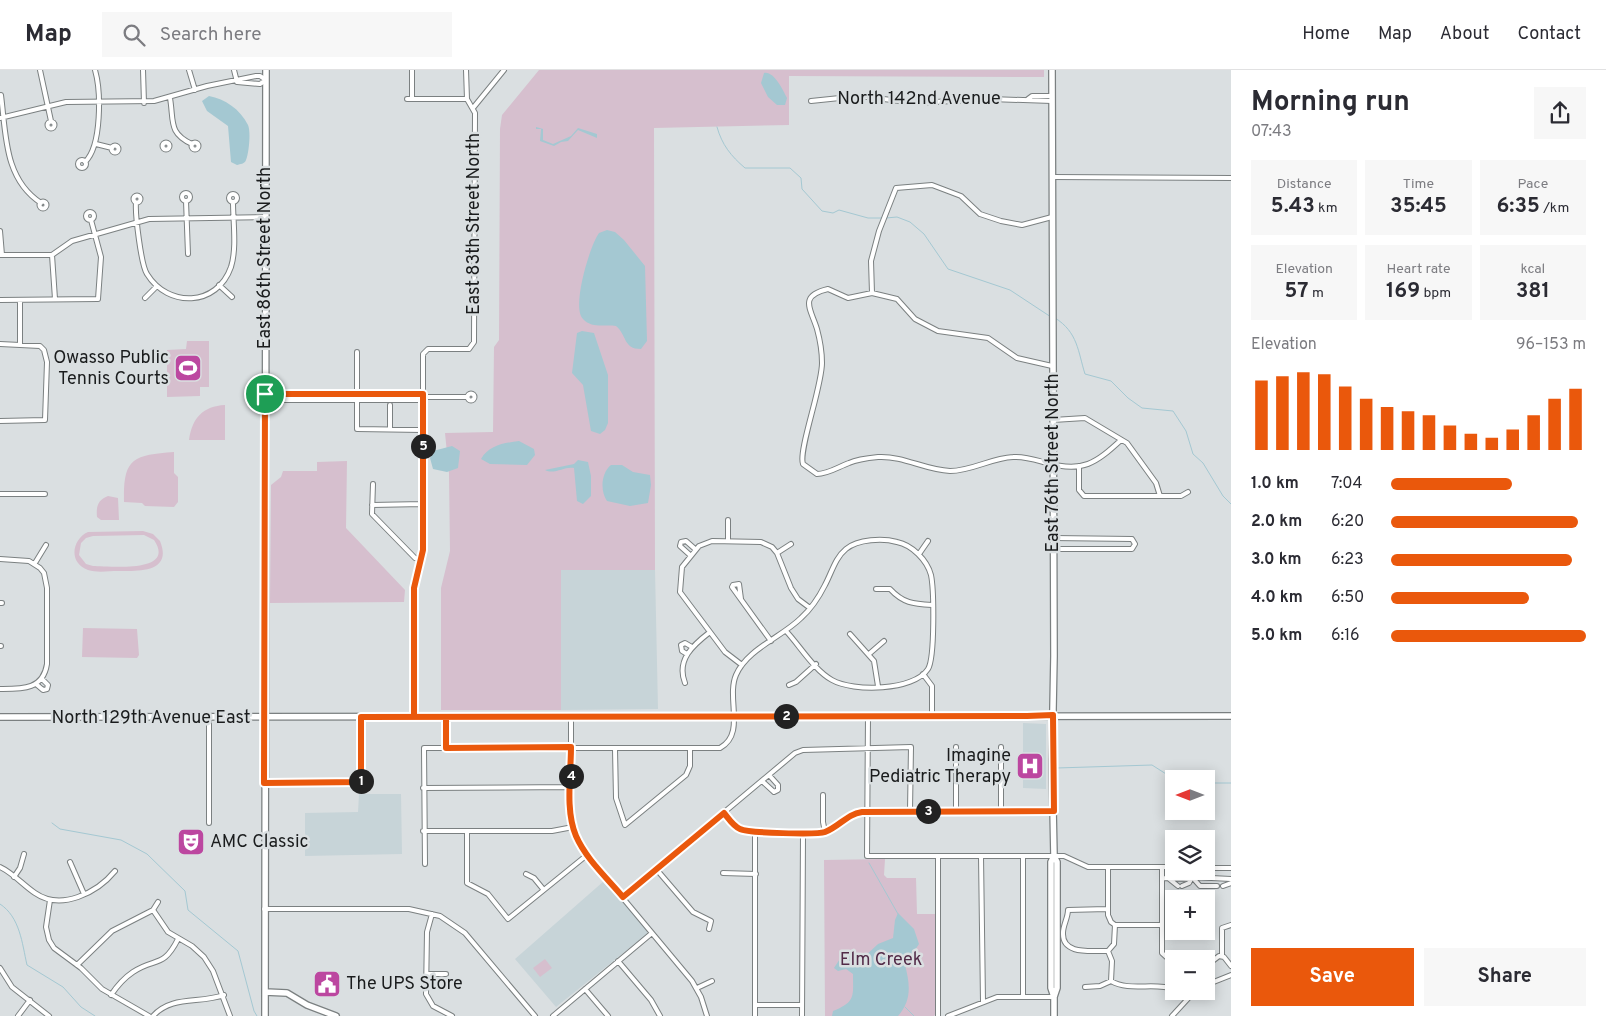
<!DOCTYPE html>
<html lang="en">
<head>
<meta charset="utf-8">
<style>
	:root { --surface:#fff; --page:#f7f7f7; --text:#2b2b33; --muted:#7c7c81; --line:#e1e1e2; --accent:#ea580c }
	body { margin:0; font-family:Overpass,sans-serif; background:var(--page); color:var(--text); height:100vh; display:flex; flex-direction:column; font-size:19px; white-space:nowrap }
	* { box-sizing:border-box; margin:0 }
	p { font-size:16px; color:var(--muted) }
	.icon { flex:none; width:28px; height:28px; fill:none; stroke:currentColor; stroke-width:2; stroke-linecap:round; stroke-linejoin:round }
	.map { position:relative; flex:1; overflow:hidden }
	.drawer { display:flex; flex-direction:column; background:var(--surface); width:375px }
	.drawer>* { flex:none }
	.needle { width:32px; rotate:270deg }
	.controls { position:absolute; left:1165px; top:700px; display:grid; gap:10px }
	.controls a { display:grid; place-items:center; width:50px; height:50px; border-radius:0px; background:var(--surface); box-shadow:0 2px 12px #0003; font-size:25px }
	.pin { position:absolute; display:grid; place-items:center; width:42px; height:42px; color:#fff; margin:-21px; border:2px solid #fff; border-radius:50%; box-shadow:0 1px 5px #0007 }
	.km { position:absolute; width:25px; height:25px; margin:-12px; border-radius:50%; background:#222; color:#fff; font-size:14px; line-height:25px; text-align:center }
	.round { display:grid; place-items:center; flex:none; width:52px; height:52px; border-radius:0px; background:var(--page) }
	.summary { display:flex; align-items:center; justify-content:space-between; height:85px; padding:0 20px }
	h1 { font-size:28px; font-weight:700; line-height:38px }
	.stats { display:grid; grid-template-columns:repeat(3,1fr); gap:8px; height:85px; padding:5px 20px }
	.stats div { display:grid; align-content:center; border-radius:0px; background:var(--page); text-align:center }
	.stats b { font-size:21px; font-weight:700 }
	.stats small { font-size:14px; font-weight:400 }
	.stats p { font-size:14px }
	.chart { height:140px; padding:10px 20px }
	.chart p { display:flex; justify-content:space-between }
	.chart svg { width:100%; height:90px; margin-top:5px; stroke:var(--accent); stroke-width:6 }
	.primary-button { display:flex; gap:10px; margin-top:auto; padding:10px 20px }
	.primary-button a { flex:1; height:58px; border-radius:0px; background:var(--accent); color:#fff; font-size:20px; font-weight:700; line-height:58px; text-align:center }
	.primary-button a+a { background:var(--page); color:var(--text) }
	ul { padding:0 20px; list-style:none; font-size:16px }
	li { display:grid; grid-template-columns:80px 60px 1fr; align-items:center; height:38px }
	li i { height:12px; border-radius:6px; background:var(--accent) }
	header { display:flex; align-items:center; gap:30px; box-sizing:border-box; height:70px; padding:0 25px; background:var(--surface); border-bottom:1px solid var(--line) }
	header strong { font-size:24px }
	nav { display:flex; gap:28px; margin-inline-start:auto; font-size:18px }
	.search { width:350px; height:45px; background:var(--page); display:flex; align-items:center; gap:12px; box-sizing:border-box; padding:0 18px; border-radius:0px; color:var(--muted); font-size:19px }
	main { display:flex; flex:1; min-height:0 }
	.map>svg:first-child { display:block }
	.built { fill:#c7d4d8 }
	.green { fill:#d6bfce; fill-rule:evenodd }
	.water { fill:#a4c8d2 }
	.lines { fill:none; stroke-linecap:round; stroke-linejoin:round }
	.stream { stroke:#a4c8d2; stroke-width:1 }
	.street-casing { stroke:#7b8081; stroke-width:6 }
	.secondary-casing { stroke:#7b8081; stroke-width:8 }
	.street { stroke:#fff; stroke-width:4 }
	.secondary { stroke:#fff; stroke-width:5.5 }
	.route-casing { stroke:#fff; stroke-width:10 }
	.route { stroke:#ea580c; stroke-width:6 }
	.labels { text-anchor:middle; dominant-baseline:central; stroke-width:5; stroke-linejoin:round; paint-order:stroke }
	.street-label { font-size:18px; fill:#1a1c1d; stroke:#dadfe1 }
	.poi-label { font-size:18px; fill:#1a1c1d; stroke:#dadfe1; text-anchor:end }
	.park-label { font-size:18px; fill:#522b48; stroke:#dadfe1 }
</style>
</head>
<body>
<header>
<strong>Map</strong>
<div class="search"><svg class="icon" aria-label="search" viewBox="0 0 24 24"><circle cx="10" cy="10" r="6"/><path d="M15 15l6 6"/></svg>Search here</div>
<nav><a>Home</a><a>Map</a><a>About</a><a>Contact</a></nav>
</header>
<main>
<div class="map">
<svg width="1231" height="946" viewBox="0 0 1231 946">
	<rect width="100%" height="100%" fill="#dadfe1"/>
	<path class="built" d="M561,500H655L658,639L561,640Z
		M1023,653L1046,654V719L1023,718Z
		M359,724H401L402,784L305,786V743L358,742Z
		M604,811L647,860V864L556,937L515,889Z"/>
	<path class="green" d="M539,0H1044V7L789,6V55L654,58L655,500H561V640H441V518L450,481L449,403L445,363L493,362L494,277L499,270L500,59L502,45Z
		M187,271H209V317H200V326L167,327V280L186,279Z
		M225,335V370H189C192,348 203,336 225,335Z
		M174,382V403L178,407V432L174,437L145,436L142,433L124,432C123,389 132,385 174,382Z
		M347,391L346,458L405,520L404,532L270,533L271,415L281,407L283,401H317V392Z
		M108,426L118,428L119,450H101L97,447C96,436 98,430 108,426Z
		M88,462L143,461L153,464L160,471C173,503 138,501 118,501C109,501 97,503 88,500C68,493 72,469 88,462ZM144,465L154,470C177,504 108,496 93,496L86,494L79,485L81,473L86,468L93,466Z
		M83,558L137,559L139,585L137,588L82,587Z
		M885,789L884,805L887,808H916L917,844H936V943L934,946H825L824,790Z
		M545,889L552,898L540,907L533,898Z"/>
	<path class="water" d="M764,3C774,1 783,20 787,28L785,35H777L768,27L761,13Z
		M209,26C225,29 240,39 248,55C251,61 249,83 246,90C245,94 240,94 237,95L231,92L228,56L207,41L202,31Z
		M536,57L543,59V70L553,74L571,66L578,58L597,64V68L578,60L568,71L561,72L554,76L540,71L541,59H536Z
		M607,160L615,162L624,170L645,196L647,271L641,279C623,279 627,265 616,256C605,254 592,259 583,249C571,238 590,175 599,163Z
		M582,261L594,263L608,305V353L605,360L600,364L591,361L583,315L572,303L577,263Z
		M519,371L534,379L535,385L527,395L490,394L481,389C489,375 504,373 519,371Z
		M452,376L460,381L458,398L447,402L433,399L430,388L433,381Z
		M578,390L588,392L591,406V426L583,434L577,431L574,398C564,396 555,405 545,400L574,394Z
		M611,395H622L633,402L650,405L651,415L648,433L630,436L607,431C600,421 601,403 611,395Z
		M898,843L914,859L919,874L905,895C910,914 912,930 898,946H832L833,941C856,932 853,926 853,904L846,899L838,901L834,898L845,881H851L857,890L862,889L878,874L893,868L895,850Z"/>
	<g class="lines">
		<path class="stream" d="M717,57C722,75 731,86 745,98H790L801,108L802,119L822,141L833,143L839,140L868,148H882
			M886,148L897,147L910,152L924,164L948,199L1010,220L1051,247
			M1055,248C1078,262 1078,282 1085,304L1111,311L1128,328L1142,338L1173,341L1186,361L1193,384L1203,393L1223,426L1231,434
			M1057,698L1152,695L1174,709
			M1206,713H1231
			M52,753L60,759L121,770L147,784L185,821L188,840L238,881L254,941L257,946
			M869,793L898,844
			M0,834C20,847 22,873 27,895L63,917L81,937L95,946
			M905,937L914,946"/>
		<g class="street-casing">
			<path id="street" d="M40,0L51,51
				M143,0L144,33
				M189,0L195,20
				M234,0L237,12
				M466,0L467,29
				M1,25C6,64 4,109 41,133
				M170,28C174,51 168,63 192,74
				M407,29H467
				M412,29V0
				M1028,29L1032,26H1051
				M811,31L859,26L916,33L990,29L1052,31
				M473,38L504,0
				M0,48L66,32L154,31L207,16L256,6H260L266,10L260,14L237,12
				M47.5 55a3.5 3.5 0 1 1 7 0a3.5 3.5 0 1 1-7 0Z
				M162.5 76a3.5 3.5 0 1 1 7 0a3.5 3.5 0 1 1-7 0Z
				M191.5 76a3.5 3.5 0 1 1 7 0a3.5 3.5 0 1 1-7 0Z
				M96,74L112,78
				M111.5 79a3.5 3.5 0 1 1 7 0a3.5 3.5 0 1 1-7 0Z
				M78 94a4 4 0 1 1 8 0a4 4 0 1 1-8 0Z
				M85,92C102,76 101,21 95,0
				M1052,107L1231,108
				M182 127a4 4 0 1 1 8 0a4 4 0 1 1-8 0Z
				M229 128a4 4 0 1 1 8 0a4 4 0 1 1-8 0Z
				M133.5 129a3.5 3.5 0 1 1 7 0a3.5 3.5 0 1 1-7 0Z
				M186,131L188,184
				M39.5 135a3.5 3.5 0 1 1 7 0a3.5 3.5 0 1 1-7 0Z
				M136,133C135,144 141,195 147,204C168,238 217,237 231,197C237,178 233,152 233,132
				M86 146a4 4 0 1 1 8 0a4 4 0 1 1-8 0Z
				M0,161L2,185
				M0,185H52L72,171L149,149L266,147
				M52,185L55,229
				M219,215L232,227
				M872,223L871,191L879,161L896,118L932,115L961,126L980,144L1001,151L1022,155L1052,147
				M145,228L157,216
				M0,230L98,229L101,187L91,150
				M0,274L40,276L44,280L47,292L45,350L0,351
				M20,274V230
				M357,282V359L423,360
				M1052,296L1017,288L988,268L938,261L915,249L897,229L872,223L848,228L828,219C798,226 811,239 817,259C820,270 822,282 822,293C822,317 798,381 803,394L817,404C828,404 838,397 849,393C858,389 869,388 879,387C904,386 925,400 950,401C972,401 991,388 1013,387C1025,386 1036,390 1047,393C1083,403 1096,393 1121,370
				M467.5 327a3.5 3.5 0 1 1 7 0a3.5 3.5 0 1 1-7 0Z
				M265,324H423
				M423,327H467
				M265,330H423
				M390,335V359
				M1053,350L1085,348L1127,373L1156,413L1160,426
				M1079,396V420L1084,426H1181L1188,422
				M373,414L372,444L415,488L421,490
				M0,424H45
				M372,435L423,434
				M1053,468L1132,469L1135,474L1132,479H1054
				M728,471V450
				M777,483L791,474
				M919,484L928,471
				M690,485L680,476L681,472L686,471L695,479
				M0,489L29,491L40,498L44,503L47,518V594C43,620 22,619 0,619
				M35,493L46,475
				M876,519H890C903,533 913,534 932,535
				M741,529L739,514L733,515L732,517L771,571
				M0,533H2
				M850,564L874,591L878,616
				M0,576H1
				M687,584L682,581L681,575L685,573L692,577
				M869,584L884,571
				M742,595L725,582L680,522L682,497L699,476L712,471L761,472L772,477L777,483L791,518L798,529L810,538
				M923,604L932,616V646
				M685,613C676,590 693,575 710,562
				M36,614L43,620L47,619L48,615L42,609
				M789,615L796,612L816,594
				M868,646L867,786H1064L1088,797H1174
				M414,647V518L423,480V284L428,279H469L474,272L475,43L467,29
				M571,647V748L576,766L587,785L692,911L701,927L707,946
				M209,648V753
				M956,677V741
				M446,678L447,647
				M615,679L616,728L625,755L686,705L690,696V678
				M762,711L774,722L778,720V715L769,705
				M264,713L361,712V647
				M423,718L571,717
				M823,725V752L825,762
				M1001,741V677
				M724,743C729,749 733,756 740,759C748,763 817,765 825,762C839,756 847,744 862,742L1054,741
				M423,761H552L573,757
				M467,761V813L488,824L508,849L587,785
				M755,762V946
				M938,786V946
				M981,786L983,932
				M70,792L84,824
				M425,794L424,678H720C746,664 726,628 736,605C747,579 782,567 801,548C811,539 819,527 825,515C832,502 835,488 846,479C858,469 883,468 897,472C912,475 927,490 931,505C934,520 935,588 928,599C914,621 853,622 832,610C814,600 800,576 786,561
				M0,797C13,803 23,815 35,823C61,841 97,823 115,801
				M1162,797V883L1174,894
				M1108,798V845L1111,852L1115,855L1114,874L1108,881L1112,891L1111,911
				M1206,798H1231
				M657,800L693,842L711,851L709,859
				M723,803L756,804
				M526,804L534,808L543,819
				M14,807L20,798L24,784
				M1192,807L1200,816H1217
				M1162,808L1190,809L1192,801
				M1168,808L1178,816
				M1182,816L1189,813L1192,807L1231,809
				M1223,816L1231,813
				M623,827L795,683L803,680L911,677L910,741
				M50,830L46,857L49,870L54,878L81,898L102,919L149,946
				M264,839H409L440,846L465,863L535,946
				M1107,839L1068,840C1068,848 1063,855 1063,863C1062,886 1093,880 1108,881
				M153,840L168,862L192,876L204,887L213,901L230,946
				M432,844L427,862L426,924L433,936L452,946
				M1115,855H1162
				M1222,886V858L1231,855
				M618,891L651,930L660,946
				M77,895L112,861L153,840L158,832
				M1206,896L1219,886L1224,887L1231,896
				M0,898L12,917L49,946
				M427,904H446
				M1206,915L1231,905
				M1085,917L1100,916L1111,911C1130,922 1153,912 1174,919
				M697,918L712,911
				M585,919L608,946
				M1178,921L1188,928
				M111,925C117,916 124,908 133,902C155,887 163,899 178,869
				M1023,927V786
				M755,935H802
				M18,946L30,930
				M153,946C172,925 199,934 224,925
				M553,946L652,863
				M802,946L803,765
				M948,946L997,927H1054
				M1172,946L1195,921"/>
		</g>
		<g class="secondary-casing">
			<path id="secondary" d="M1052,0L1054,586L1052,690L1054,786L1057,792V918L1054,927
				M0,647L1231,646
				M265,922L287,923L307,935L336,946
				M265,946L266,0
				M1054,946V927L1051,918V792L1054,786"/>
		</g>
		<use href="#street" class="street"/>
		<use href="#secondary" class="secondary"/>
	</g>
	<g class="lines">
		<g class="route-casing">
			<path id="route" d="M265,324L264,713L361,712V647C583,646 805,646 1027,646L1053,645L1054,741L862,742C847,744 840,756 825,762C817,765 748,763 740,759C733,756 729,749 724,743L623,827C607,808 586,789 576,766C565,740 571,705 571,677L446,678V647H414V518L423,480V324H265"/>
		</g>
		<use href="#route" class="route"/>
	</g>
	<defs>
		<g id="stadium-square" transform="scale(1.4375)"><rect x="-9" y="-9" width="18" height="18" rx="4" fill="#bc47a0" stroke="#dadfe1"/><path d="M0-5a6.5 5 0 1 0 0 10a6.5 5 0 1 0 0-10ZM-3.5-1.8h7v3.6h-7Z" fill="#fff"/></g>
		<g id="hospital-square" transform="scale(1.4375)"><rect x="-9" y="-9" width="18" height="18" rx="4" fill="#bc47a0" stroke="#dadfe1"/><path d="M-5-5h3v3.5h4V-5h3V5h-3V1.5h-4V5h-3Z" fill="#fff"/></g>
		<g id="theatre-square" transform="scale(1.4375)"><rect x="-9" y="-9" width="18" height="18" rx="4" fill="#bc47a0" stroke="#dadfe1"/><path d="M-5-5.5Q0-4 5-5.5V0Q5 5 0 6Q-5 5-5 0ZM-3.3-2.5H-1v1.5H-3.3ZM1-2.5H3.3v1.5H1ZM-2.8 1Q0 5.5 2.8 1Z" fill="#fff"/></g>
		<g id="civic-square" transform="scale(1.4375)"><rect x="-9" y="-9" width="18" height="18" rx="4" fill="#bc47a0" stroke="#dadfe1"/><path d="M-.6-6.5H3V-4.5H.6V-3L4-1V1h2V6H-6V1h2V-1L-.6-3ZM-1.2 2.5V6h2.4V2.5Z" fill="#fff"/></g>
	</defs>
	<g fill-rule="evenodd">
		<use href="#stadium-square" x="188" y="298"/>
		<use href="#hospital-square" x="1030" y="696"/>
		<use href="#theatre-square" x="191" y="772"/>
		<use href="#civic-square" x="327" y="914"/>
	</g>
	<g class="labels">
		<g class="street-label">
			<text x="919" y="29">North 142nd Avenue</text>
			<text transform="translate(474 154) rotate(-90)">East 83th Street North</text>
			<text transform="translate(265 188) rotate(-90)">East 86th Street North</text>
			<text transform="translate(1053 393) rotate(-90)">East 76th Street North</text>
			<text x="151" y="648">North 129th Avenue East</text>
		</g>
		<g class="poi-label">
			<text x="169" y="288">Owasso Public<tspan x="169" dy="21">Tennis Courts</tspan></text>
			<text x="1011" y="686">Imagine<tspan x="1011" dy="21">Pediatric Therapy</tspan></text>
			<text x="210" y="772" text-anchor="start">AMC Classic</text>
			<text x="346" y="914" text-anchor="start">The UPS Store</text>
		</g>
		<g class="park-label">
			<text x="881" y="890">Elm Creek</text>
		</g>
	</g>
</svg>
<div class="controls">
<a><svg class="needle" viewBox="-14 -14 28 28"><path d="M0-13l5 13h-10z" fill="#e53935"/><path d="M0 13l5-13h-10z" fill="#7c7c81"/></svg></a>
<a><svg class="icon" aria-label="layers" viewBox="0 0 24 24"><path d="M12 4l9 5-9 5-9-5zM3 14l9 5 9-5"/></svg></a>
<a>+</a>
<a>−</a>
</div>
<div class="pin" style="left:265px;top:324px;background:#1e9e55"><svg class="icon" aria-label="arrive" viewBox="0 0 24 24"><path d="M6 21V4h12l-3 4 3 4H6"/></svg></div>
<b class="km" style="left:361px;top:711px">1</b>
<b class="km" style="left:786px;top:646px">2</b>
<b class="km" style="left:928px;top:741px">3</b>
<b class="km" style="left:571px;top:706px">4</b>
<b class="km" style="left:423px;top:376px">5</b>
</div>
<section class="drawer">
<div class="summary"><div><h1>Morning run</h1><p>07:43</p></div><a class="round"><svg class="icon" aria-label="share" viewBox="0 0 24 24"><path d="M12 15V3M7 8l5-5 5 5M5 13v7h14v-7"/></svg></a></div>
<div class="stats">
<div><p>Distance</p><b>5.43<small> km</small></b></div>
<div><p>Time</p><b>35:45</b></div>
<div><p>Pace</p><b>6:35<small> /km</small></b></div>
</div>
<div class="stats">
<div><p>Elevation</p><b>57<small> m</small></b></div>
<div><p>Heart rate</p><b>169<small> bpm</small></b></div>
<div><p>kcal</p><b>381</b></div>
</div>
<div class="chart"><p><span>Elevation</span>96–153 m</p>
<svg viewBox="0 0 160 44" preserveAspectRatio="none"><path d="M5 44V10M15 44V8M25 44V6M35 44V7M45 44V13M55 44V19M65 44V23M75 44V25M85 44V27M95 44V32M105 44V36M115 44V38M125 44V34M135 44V27M145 44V19M155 44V14"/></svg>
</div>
<ul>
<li><b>1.0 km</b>7:04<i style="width:62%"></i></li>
<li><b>2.0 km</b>6:20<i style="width:96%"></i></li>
<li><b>3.0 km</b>6:23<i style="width:93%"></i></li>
<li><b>4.0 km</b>6:50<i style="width:71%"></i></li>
<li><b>5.0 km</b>6:16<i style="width:100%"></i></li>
</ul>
<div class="primary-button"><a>Save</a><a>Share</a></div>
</section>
</main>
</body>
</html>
